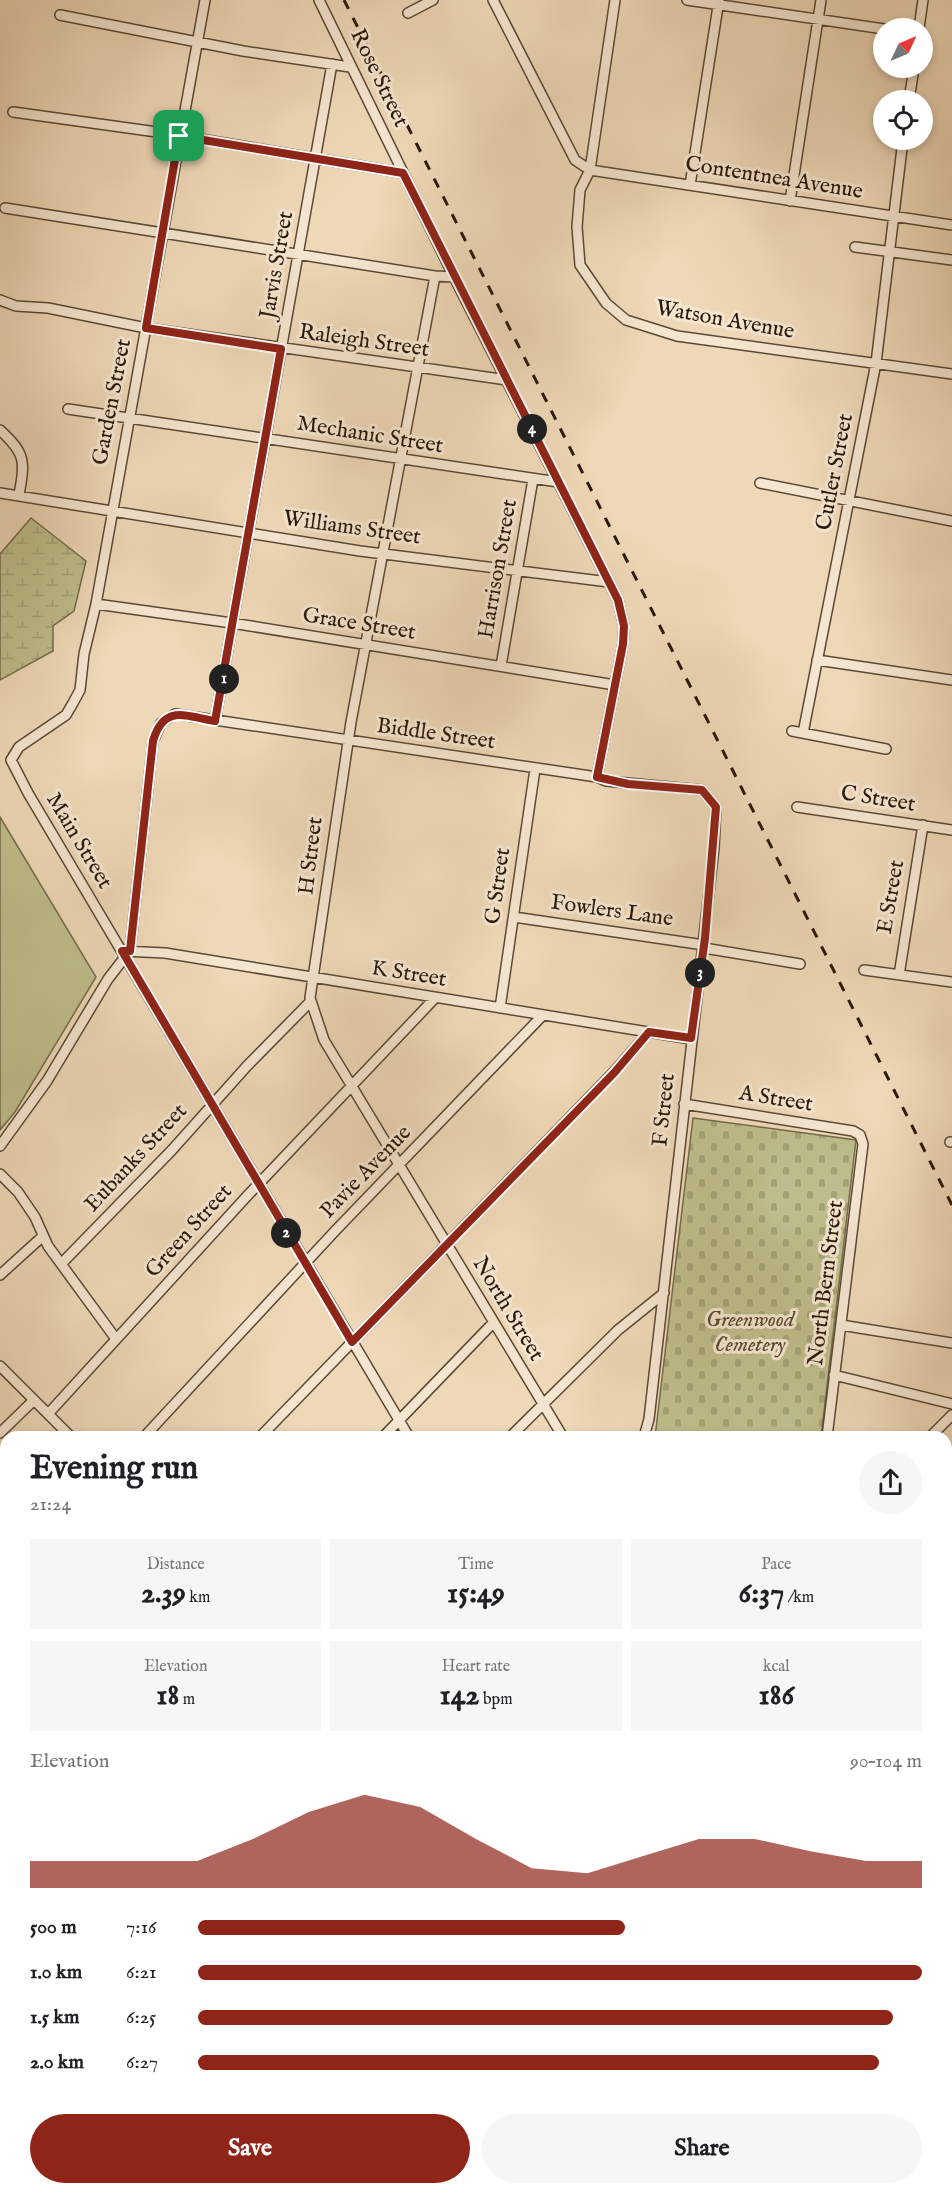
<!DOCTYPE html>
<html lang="en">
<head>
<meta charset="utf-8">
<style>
	:root { --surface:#fff; --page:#f6f6f6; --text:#202124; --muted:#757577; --accent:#8f2418 }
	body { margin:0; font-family:"IM FELL English",serif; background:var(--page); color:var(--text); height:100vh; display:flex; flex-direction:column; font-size:22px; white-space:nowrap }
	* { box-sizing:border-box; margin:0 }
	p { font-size:20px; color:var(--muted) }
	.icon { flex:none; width:33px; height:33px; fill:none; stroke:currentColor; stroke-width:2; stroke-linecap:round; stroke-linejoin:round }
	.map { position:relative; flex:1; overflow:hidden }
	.drawer { position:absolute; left:0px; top:1431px; width:952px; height:764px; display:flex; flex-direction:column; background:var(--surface); border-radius:18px 18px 0 0; box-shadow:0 3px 9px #0003 }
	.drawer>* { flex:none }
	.needle { width:39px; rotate:46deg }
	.controls { position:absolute; left:873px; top:18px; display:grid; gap:12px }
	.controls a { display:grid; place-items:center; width:60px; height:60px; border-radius:50%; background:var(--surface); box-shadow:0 3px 9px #0003; font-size:30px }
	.pin { position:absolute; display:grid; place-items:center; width:51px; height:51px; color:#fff; margin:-26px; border-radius:12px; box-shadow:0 3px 9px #0006 }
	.km { position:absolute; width:30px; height:30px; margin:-15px; border-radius:50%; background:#222; color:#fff; font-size:16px; line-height:30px; text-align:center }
	.round { display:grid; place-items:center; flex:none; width:63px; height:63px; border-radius:32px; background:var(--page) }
	.summary { display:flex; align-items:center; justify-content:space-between; height:102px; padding:0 30px }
	h1 { font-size:33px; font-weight:700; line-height:45px }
	.metrics { display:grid; grid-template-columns:repeat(3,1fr); gap:9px; height:102px; padding:6px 30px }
	.metrics div { display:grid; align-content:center; border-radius:0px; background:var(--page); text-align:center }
	.metrics b { font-size:30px; font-weight:700 }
	.metrics small { font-size:16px; font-weight:400 }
	.metrics p { font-size:16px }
	.chart { height:168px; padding:12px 30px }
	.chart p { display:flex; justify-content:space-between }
	.chart svg { width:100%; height:108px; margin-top:6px; fill:var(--accent); opacity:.7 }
	.primary-button { display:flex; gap:12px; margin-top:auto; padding:12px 30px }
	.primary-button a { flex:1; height:69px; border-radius:36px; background:var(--accent); color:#fff; font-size:24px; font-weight:700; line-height:69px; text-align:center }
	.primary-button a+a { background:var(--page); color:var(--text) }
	ul { padding:0 30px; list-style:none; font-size:20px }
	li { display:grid; grid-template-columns:96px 72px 1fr; align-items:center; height:45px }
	li i { height:15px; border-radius:8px; background:var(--accent) }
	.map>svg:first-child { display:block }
	.wetland { fill:url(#wetland-marsh); stroke:#736b4b; stroke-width:1.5 }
	.cemetery { fill:url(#cemetery-stones); stroke:#736b4b; stroke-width:1.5 }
	.park { fill:#bebd8b; stroke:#736b4b; stroke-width:1.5 }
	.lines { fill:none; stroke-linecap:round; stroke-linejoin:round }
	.street-casing { stroke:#5a4936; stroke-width:12 }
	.secondary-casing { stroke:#28190b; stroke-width:16 }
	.primary-casing { stroke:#28190b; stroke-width:18 }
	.street { stroke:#f5e6d0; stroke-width:9 }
	.secondary { stroke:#f5e6d0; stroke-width:14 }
	.primary { stroke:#efd8b7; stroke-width:15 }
	.rail { stroke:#28190b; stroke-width:3; stroke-dasharray:10 10; stroke-linecap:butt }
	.route-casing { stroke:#fff; stroke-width:12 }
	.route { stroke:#8f2418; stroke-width:8 }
	.labels { text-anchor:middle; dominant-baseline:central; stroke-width:6; stroke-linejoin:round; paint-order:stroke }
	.street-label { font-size:22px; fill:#28190b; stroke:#f5e6d0 }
	.park-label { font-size:22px; font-style:italic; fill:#554a31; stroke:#f5e6d0 }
</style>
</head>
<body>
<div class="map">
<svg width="952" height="2194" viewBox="0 0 952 2194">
	<defs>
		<pattern id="wetland-marsh" width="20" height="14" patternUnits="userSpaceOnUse" patternTransform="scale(1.5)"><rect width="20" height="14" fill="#bebd8b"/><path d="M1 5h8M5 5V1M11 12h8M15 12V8" fill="none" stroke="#a3a277"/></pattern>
		<pattern id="cemetery-stones" width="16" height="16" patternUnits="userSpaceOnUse" patternTransform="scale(1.5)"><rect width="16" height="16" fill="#bebd8b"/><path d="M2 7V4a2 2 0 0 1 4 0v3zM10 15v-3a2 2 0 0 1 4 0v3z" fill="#a3a277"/></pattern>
	</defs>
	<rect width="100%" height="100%" fill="#efd8b7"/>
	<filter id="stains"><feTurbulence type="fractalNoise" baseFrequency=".00333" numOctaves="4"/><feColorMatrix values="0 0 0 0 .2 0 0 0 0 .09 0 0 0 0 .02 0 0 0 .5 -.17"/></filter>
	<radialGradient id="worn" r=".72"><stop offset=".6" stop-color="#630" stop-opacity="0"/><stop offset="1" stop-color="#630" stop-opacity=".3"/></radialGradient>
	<path class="wetland" d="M31,518L86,561L74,611L53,626V651L0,680V554Z"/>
	<path class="cemetery" d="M693,1118L856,1140L821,1437H655Z
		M636,2189L832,2188V2189L824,2194H656Z"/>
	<path class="park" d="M0,817L96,977L15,1112L0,1130Z"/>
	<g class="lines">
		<g class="street-casing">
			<path id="street" d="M205,0L96,604L84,654L80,690L73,703L66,715L19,747L11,760L28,793L409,1437
				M319,0L454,277L618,600L624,626L623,644L597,777
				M493,0L575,160L590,170L952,225
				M615,0L590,170L580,190L577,227L580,265L606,303L626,320L677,336L952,374
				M687,0L884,29
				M408,13L433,0
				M60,15L243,51L350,67
				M919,28L923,0
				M909,100L914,68
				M13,112L164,133L403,173
				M690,185L719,0
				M790,201L821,0
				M5,208L435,276L454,277
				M855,247L952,260
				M435,276L351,722L310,998L324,1040L563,1437
				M0,300L16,306L48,308L146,328L507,380
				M68,409L558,482
				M0,430C26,454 25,461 19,495
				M760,483L952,521
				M0,493L360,551L609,582
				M96,604L232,623L615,685
				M817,660L952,680
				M501,666L533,479
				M215,721L332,64
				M792,731L886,749
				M803,733L876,363L903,140
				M797,807L952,830
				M514,917L704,945
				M704,948L800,964
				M124,951L165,953L691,1039
				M130,951L153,741L161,723L175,714L597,777L606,781L702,790L716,807L714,848L649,1419L644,1437
				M864,970L952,982
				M899,975L923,825
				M500,1008L535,769
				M684,1104L853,1131L860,1135L863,1144L827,1437
				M950,1142H952
				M0,1146L47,1081L108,979L125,957
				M0,1174L18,1192L35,1217L48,1246L116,1339
				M62,1263L172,1150L247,1066L311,1001
				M0,1275L43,1236
				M841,1325L952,1343
				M0,1366L71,1437
				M834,1375L952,1404
				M48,1414L248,1195L435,998
				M0,1433L34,1400
				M144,1437L335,1231L543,1015
				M260,1437L613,1073L649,1032
				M383,1437L493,1323
				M510,1437L618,1330L664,1293
				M930,1437L952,1415
				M0,1472L6,1478
				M946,1530L952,1531
				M0,1582L6,1588
				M0,1690L6,1696
				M946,1753L952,1758
				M0,1815L6,1809
				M946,1858L952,1827
				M0,1869L6,1874
				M0,1928L6,1921
				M0,2074L6,2069
				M332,2188L337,2194
				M168,2194L175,2188
				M841,2194L849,2188
				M950,2194L952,2186"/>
		</g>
		<g class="secondary-casing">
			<path id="secondary" d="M946,1651L952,1626
				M0,2029L6,2030
				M601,2188L621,2194
				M464,2194L469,2188"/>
		</g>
		<g class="primary-casing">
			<path id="primary" d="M0,2137L6,2143
				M0,2151L6,2156
				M40,2188L46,2194
				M55,2188L61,2194"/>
		</g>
		<use href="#street" class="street"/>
		<use href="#secondary" class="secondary"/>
		<use href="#primary" class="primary"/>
		<path class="rail" d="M344,0L952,1205"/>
	</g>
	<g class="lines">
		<g class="route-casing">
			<path id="route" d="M179,136L403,173L618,600L624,626L623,644L597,777L628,784L702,790L716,807L705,938L691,1038L649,1032L614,1073L352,1342L122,951H130L153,741C164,704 185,716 215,721L281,349L146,328Z"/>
		</g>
		<use href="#route" class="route"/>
	</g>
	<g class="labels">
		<g class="street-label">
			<text transform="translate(379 78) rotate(64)">Rose Street</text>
			<text transform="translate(774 178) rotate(9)">Contentnea Avenue</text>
			<text transform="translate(277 265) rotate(-80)">Jarvis Street</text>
			<text transform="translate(725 320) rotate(10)">Watson Avenue</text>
			<text transform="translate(364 341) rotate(8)">Raleigh Street</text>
			<text transform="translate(112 402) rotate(-79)">Garden Street</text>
			<text transform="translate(370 435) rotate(9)">Mechanic Street</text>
			<text transform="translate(835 472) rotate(-79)">Cutler Street</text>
			<text transform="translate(352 528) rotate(8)">Williams Street</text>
			<text transform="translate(498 569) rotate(-80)">Harrison Street</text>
			<text transform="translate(359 624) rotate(9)">Grace Street</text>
			<text transform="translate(436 734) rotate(8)">Biddle Street</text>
			<text transform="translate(878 799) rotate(9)">C Street</text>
			<text transform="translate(79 841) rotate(59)">Main Street</text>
			<text transform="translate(311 856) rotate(-83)">H Street</text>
			<text transform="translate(498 886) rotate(-82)">G Street</text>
			<text transform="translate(891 897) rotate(-80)">E Street</text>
			<text transform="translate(612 911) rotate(8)">Fowlers Lane</text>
			<text transform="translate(409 974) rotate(9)">K Street</text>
			<text transform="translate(776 1099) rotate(9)">A Street</text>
			<text transform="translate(664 1110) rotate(-84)">F Street</text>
			<text transform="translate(136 1158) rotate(-47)">Eubanks Street</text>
			<text transform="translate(366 1172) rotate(-46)">Pavie Avenue</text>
			<text transform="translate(189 1231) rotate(-48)">Green Street</text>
			<text transform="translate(826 1283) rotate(-83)">North Bern Street</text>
			<text transform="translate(508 1309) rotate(59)">North Street</text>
		</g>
		<g class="park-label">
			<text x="750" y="1320">Greenwood<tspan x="750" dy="25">Cemetery</tspan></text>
		</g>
	</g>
	<rect width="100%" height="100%" filter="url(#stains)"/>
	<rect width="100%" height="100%" fill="url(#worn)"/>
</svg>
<div class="controls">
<a><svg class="needle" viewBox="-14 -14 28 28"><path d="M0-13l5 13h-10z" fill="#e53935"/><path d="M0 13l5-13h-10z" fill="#757577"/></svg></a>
<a><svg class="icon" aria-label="locate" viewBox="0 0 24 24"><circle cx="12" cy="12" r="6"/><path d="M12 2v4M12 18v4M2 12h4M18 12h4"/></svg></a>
</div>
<div class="pin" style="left:179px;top:136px;background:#1e9e55"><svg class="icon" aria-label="arrive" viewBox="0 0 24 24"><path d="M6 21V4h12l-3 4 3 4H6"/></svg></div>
<b class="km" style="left:224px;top:679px">1</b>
<b class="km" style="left:286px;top:1233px">2</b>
<b class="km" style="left:700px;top:973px">3</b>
<b class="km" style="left:532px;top:429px">4</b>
<section class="drawer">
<div class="summary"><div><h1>Evening run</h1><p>21:24</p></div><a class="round"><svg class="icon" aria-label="share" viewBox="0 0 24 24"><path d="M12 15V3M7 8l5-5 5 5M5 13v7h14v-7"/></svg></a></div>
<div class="metrics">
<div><p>Distance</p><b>2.39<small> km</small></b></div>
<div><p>Time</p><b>15:49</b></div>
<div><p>Pace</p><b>6:37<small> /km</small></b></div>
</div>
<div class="metrics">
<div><p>Elevation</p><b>18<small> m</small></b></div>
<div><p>Heart rate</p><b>142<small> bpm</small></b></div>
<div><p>kcal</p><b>186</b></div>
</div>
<div class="chart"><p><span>Elevation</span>90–104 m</p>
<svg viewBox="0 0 160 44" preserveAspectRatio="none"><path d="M0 44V33L10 33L20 33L30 33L40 24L50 13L60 6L70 11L80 24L90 36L100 38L110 31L120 24L130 24L140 29L150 33L160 33V44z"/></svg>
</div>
<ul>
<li><b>500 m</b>7:16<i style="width:59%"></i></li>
<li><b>1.0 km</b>6:21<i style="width:100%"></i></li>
<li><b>1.5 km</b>6:25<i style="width:96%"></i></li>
<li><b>2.0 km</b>6:27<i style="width:94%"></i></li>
</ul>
<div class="primary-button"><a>Save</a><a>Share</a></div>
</section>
</div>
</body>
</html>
